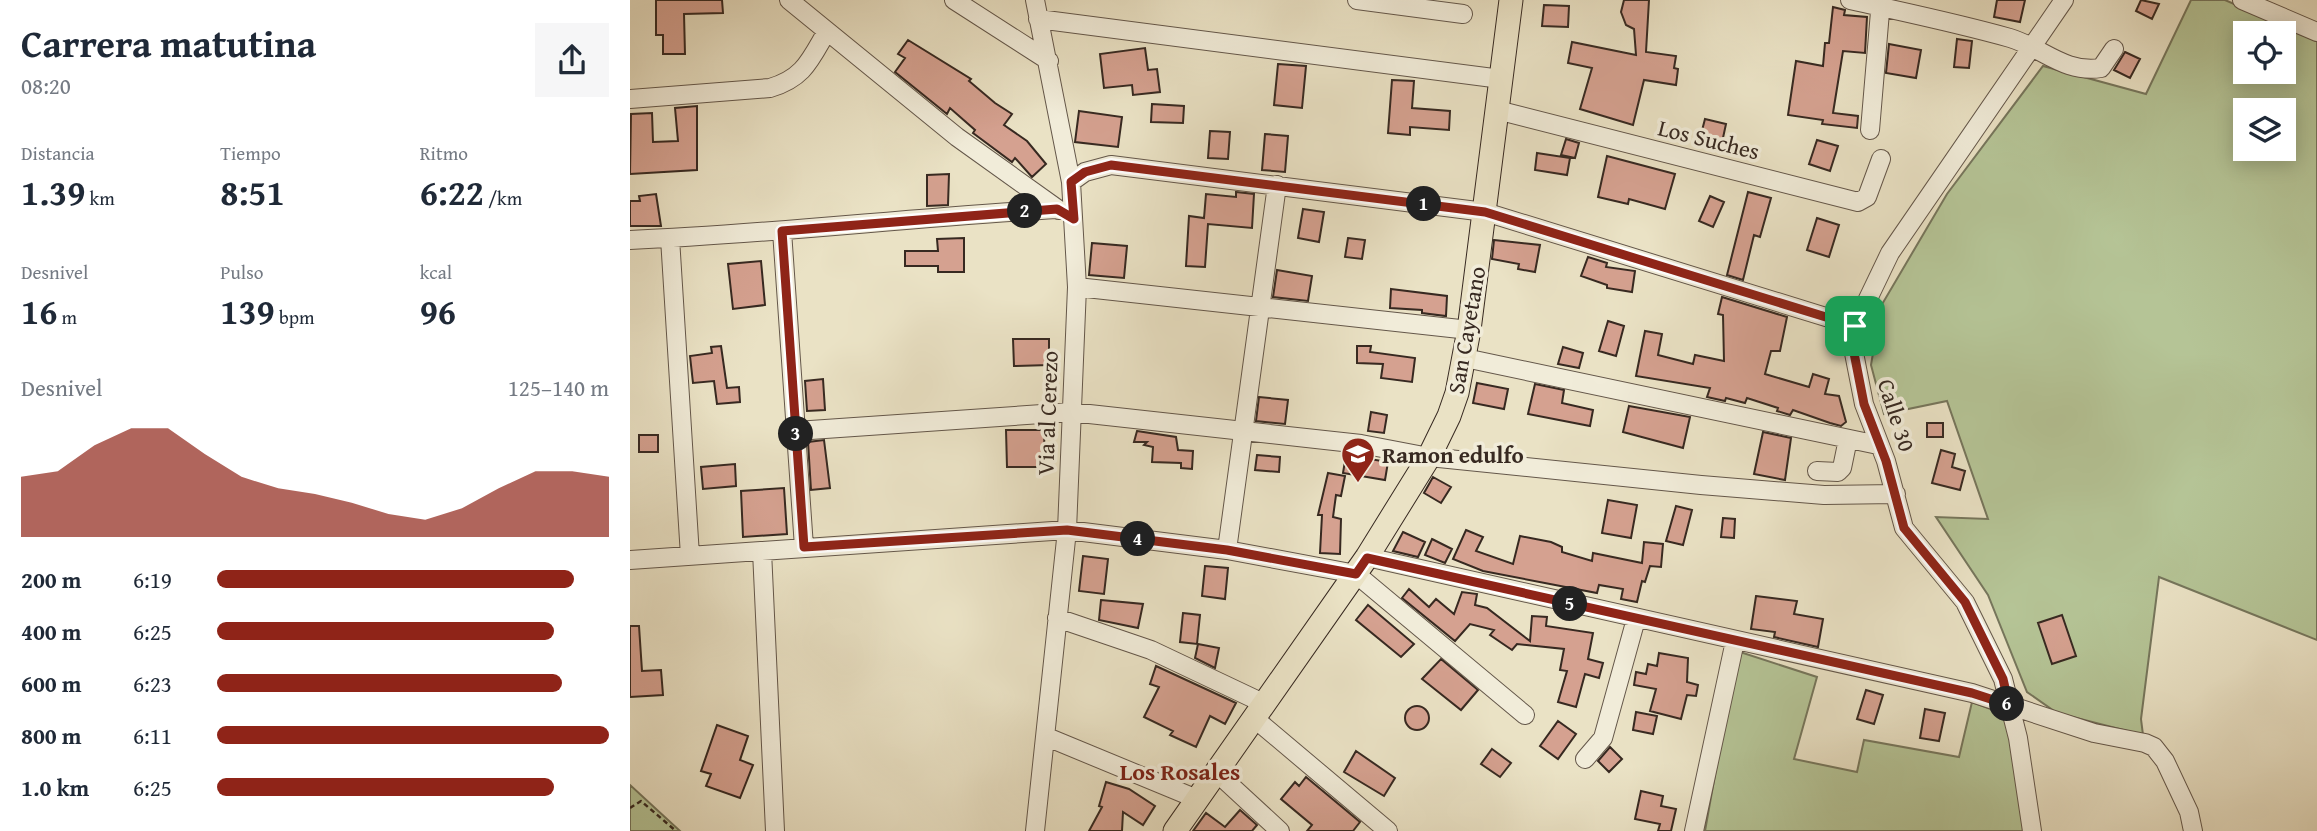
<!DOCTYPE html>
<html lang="es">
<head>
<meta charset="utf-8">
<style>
	:root { --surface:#fff; --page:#f6f6f7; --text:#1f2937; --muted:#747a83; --accent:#8f2418 }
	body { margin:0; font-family:"Gentium Book Plus",serif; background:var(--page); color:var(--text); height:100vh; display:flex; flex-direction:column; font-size:26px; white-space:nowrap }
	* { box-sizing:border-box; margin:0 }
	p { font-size:23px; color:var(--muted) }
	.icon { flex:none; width:38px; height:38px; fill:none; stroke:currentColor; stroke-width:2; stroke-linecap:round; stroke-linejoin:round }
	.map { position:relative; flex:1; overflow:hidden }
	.sheet { display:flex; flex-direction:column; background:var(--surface); width:630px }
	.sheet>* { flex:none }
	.tools { position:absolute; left:1603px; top:21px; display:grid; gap:14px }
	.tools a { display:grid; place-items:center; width:63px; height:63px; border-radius:0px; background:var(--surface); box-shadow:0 4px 18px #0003; font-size:35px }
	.pin { position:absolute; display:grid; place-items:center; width:60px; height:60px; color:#fff; margin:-30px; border-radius:14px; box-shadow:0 4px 10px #0006 }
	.km { position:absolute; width:35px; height:35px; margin:-18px; border-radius:50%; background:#222; color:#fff; font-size:19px; line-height:35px; text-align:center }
	.round { display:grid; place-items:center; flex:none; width:74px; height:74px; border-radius:0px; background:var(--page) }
	.overview { display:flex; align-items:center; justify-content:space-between; height:119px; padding:0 21px }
	h1 { font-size:38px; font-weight:700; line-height:52px }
	.stats { display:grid; grid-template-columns:repeat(3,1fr); gap:10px; height:119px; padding:7px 21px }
	.stats div { display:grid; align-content:center }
	.stats b { font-size:35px; font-weight:700 }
	.stats small { font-size:19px; font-weight:400 }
	.stats p { font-size:19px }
	.chart { height:196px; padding:14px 21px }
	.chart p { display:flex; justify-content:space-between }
	.chart svg { width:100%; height:126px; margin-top:7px; fill:var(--accent); opacity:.7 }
	ul { padding:0 21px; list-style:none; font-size:23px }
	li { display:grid; grid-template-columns:112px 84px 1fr; align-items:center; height:52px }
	li i { height:18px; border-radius:9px; background:var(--accent) }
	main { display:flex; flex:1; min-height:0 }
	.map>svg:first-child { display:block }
	.green { fill:#b5c496; stroke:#76765c; stroke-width:2; fill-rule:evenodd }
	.building { fill:#d5a190; stroke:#372921; stroke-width:2 }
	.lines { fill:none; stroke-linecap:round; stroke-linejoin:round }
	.minor-casing { stroke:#64574a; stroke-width:20 }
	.major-casing { stroke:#372921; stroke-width:25 }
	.path { stroke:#372921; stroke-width:2.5; stroke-dasharray:5 3.5; stroke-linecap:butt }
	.minor { stroke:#f1ecd9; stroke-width:18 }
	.major { stroke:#eae2c5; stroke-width:23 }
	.route-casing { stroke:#fff; stroke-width:14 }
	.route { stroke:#8f2418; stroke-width:9 }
	.labels { text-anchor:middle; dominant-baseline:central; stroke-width:7; stroke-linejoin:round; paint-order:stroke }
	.street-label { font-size:23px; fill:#372921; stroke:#f1ecd9 }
	.poi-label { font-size:23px; font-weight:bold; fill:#372921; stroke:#f1ecd9; text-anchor:start }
	.neighbourhood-label { font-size:24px; font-weight:bold; fill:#7a1f14; stroke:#f1ecd9 }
</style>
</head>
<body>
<main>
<section class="sheet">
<div class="overview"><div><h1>Carrera matutina</h1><p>08:20</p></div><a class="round"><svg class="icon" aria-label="share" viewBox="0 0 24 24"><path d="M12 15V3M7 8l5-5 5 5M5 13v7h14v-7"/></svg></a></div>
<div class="stats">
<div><p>Distancia</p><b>1.39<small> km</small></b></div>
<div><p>Tiempo</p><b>8:51</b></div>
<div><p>Ritmo</p><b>6:22<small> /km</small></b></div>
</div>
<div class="stats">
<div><p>Desnivel</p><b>16<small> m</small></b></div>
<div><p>Pulso</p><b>139<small> bpm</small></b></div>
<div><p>kcal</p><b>96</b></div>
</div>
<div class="chart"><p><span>Desnivel</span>125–140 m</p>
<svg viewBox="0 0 160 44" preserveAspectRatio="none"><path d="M0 44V23L10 21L20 12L30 6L40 6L50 15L60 23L70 27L80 29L90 32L100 36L110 38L120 34L130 27L140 21L150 21L160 23V44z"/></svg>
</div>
<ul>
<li><b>200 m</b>6:19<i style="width:91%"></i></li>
<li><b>400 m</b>6:25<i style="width:86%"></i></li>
<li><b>600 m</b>6:23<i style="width:88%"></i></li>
<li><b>800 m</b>6:11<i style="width:100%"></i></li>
<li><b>1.0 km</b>6:25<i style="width:86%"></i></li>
</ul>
</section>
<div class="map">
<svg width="1687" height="831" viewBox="0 0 1687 831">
	<rect width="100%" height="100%" fill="#eae2c5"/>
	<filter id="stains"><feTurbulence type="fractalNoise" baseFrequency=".00286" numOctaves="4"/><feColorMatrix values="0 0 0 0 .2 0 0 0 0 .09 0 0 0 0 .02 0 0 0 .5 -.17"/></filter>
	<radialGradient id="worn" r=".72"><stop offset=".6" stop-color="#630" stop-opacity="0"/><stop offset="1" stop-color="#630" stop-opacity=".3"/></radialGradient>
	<path class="green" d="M1561,0H1595L1687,40V640L1529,577L1511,719L1513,735L1427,713L1397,692L1358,595L1306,517L1358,519L1317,401L1254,414L1241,365L1251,306L1317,194L1413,66L1516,94ZM1615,33H1654V72H1615ZM1615,110H1654V149H1615Z
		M1107,651L1187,677L1164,759L1227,772L1234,740L1329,757L1342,702L1382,717L1396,831H1075Z
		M0,785L50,831H0Z"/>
	<path class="building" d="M26,0H92L93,13L54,14L55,54H33V35H26Z
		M994,0H1019L1016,52L1046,56L1044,68L1048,69L1046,85L1014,80L1003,125L950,109L962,68L938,63L942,42L1006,55L1004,29L996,25L991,12Z
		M1367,0H1395L1390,22L1364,17Z
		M1511,0L1529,4L1522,19L1506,11Z
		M914,5L939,6L938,27L912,26Z
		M1203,7L1215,10L1214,15L1237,17L1235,53L1213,51L1203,113L1228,116L1227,128L1192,124L1193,120L1158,115L1166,61L1193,66L1195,43H1199Z
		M1327,39L1342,41L1339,68L1324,67Z
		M278,40L341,79L339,81L365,103L382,114L374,125L397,141L416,164L402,177L385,158L382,162L343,133L345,130L320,108L317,114L265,72L275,58L268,54Z
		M1259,44L1291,50L1286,78L1256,73Z
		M515,48L518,70L527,69L530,92L503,95L502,85L474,88L470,54Z
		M1495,52L1510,59L1500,78L1484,70Z
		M648,64L676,66L672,108L644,105Z
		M762,80L784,81L782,108L820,111L819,130L780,127V135L758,133Z
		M522,104L554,106L553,123L521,122Z
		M67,106V170L0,174L1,114L22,113L23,142L48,141L45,108Z
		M449,111L492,117L488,147L445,142Z
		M1075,119L1096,124L1091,147L1069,142Z
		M580,131L600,132L598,159L578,158Z
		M635,134L658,136L655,172L632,170Z
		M936,139L949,143L945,158L931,155Z
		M1187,140L1208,146L1200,171L1179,164Z
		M907,153L940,158L937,175L905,170Z
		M977,156L1045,174L1035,209L999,199L998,204L968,197Z
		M319,174L318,205L297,206V175Z
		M606,192L624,194L622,228L578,224L575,267L556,266L559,216L574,218L576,194L606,197Z
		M1118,192L1141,198L1130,237L1124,235L1113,280L1097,275Z
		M26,194L31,226H0V201H10L9,196Z
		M1080,196L1094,202L1083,227L1069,221Z
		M673,209L694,212L689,242L668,238Z
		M1187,218L1209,225L1199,257L1177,250Z
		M334,238V272H308V266H275V251H308L307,239Z
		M718,238L735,240L732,259L715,257Z
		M864,240L910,245L905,272L888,269L889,264L862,259Z
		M462,243L497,246L494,278L459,275Z
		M958,257L977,263L976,267L1005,271L1002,292L977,288V285L951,276Z
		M131,261L135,305L103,309L98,264Z
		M647,270L682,276L678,301L643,297Z
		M761,289L817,296L816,316L792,313V310L760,308Z
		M1092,297L1157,317L1150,351H1141L1135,374L1179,387L1183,374L1199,379L1195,394L1209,396L1216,422L1211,426L1200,423L1163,410L1160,415L1147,411L1148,408L1117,398L1115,403L1096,398L1095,401L1077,397L1080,388L1006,376L1015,331L1032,334L1028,355L1063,364L1065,355L1094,361L1093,315L1088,314Z
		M978,321L994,326L986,356L969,351Z
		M383,339H419V365L384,366Z
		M91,346L97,388L109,387L110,402L87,404L84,381L63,383L60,356L82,353L81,347Z
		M727,346H741L740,352L785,358L782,382L751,378L753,364L727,363Z
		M933,347L953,353L949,368L928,364Z
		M193,379L195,410L177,411L175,381Z
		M847,383L878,389L874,409L843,403Z
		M905,384L934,390L932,403L963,410L960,426L898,414Z
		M629,397L658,400L655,424L626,421Z
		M999,406L1060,417L1053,448L993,432Z
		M741,412L757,415L754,433L738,431Z
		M1297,423H1313V437H1297Z
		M376,430H414L415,467H377Z
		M507,431L546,437L548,450L563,451L562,469L551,468V463L522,462L523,447L514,445L517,442H504Z
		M1133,432L1161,438L1155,480L1124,474Z
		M9,435H28V452H9Z
		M194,440L200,488L181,490L178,442Z
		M1311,450L1325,454L1322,467L1335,471L1330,490L1302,483Z
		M627,455L650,457L649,472L625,470Z
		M716,455L758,462L755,480L713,473Z
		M105,464L106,486L73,489L71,467Z
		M698,473L715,476L711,496L706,495L703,517L711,519L710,554L690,553L692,515H688Z
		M803,477L821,487L811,503L794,493Z
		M154,488L157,534L113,537L111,491Z
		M978,500L1007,505L1001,538L972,533Z
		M1046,506L1062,510L1053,545L1036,541Z
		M1093,518L1105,519L1104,538L1091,537Z
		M836,530L853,537L846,551L883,564L890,536L921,542L932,547V552L962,561L963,553L1012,563L1014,542L1033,544L1031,567L1020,566L1015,582L1012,581L1007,602L991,599L993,589L969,585L967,593L853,571L823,559Z
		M773,532L795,542L788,557L763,551Z
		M802,539L822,549L815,563L795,555Z
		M453,556L478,559L474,594L449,591Z
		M575,566L598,568L595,599L572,596Z
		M779,589L799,607L806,599L824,614L832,592L847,594L845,605L857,608L900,641L902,616L917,617L916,626L963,633L958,659L973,663L969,678L955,674L946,707L928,702L937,671L930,670L934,649L887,644L882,650L860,635L864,630L840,624L825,641L772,598Z
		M1126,596L1167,601L1164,614L1193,619L1188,647L1144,637L1145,632L1121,629Z
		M471,600L513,604L508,628L469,620Z
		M738,605L784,644L771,657L726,620Z
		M553,613L570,615L567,644L550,642Z
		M1432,615L1446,656L1422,664L1408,623Z
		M0,626H9L12,671L31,670L33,695L0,697Z
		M568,644L589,648L585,668L565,658Z
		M1029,653L1058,658L1057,682L1068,685L1066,696L1057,695L1051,719L1020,711L1026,689L1004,685L1006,672L1016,674L1018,664L1027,666Z
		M811,659L848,690L831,710L792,679Z
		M526,666L606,703L595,724L580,716L566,747L540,735L543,731L514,717L529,687L520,684Z
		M1236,690L1253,695L1244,724L1227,719Z
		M775 718a12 12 0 1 1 24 0a12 12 0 1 1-24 0Z
		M1295,709L1315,713L1309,741L1290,738Z
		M1006,712L1027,716L1023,734L1003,730Z
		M928,721L946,734L928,759L910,746Z
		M87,725L118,736L110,760L123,765L110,798L76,786L81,774L71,771Z
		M980,747L992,759L979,772L968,761Z
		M862,749L881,763L870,777L851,764Z
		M726,751L765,778L754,796L714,772Z
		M676,777L730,822L723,831H677L682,825L651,799L665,782L669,786Z
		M476,782L499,789L525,806L513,825L493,812L492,831H459L472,807L469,806Z
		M1011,791L1033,796L1031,806L1046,809L1041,831H1028L1030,824L1005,819Z
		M610,810L627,825L622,831H563L576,813L595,827Z"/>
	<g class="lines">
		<g class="minor-casing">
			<path id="minor" d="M159,0L327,137L429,210
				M324,0L419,61
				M405,0L441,182L447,287L437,530L405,831
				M727,0L833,14
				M1220,0C1273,12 1327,23 1380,38C1411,47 1435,74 1471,68L1484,49
				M1612,0L1687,32
				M408,19L871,79
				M0,99L140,88C174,78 180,60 197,31
				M867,110L1228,202L1237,197L1251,159
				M1240,130L1251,0
				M441,182L455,172L481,165L855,212L1225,326
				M152,231L174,547
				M40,238L60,556
				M0,240C143,234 284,217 427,209
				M447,287L839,330
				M835,358L1248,445
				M166,431L441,412L731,444L799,457L1071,485L1194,495L1266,494
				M1187,471L1208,472L1212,468L1218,439
				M597,550L647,185
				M132,551L145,831
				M737,557L1342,693L1464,733L1515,743L1524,747L1535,761L1559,812L1563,831
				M0,560L437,530L597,550L726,574L895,715
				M427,618L521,650L633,703
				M624,718L758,831
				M417,737L567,799
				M955,759L973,738L1006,619
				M586,772L650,831
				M1064,831L1105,641
				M1402,831L1388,738L1373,679L1335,602L1274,528L1256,461L1234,404L1224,353L1225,326L1260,253L1434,0"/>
		</g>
		<g class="major-casing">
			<path id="major" d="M545,831L737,557L799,457L819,416L827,393L839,330L881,0"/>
		</g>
		<path class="path" d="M0,808L11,801L46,831"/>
		<use href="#minor" class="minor"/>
		<use href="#major" class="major"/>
	</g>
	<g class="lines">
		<g class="route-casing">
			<path id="route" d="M481,165L855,212L1225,326L1224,353L1234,404L1256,461L1274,528L1335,602L1373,679L1379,705L1342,693L737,558L726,574L597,550L437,530L174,547L152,231L427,209L444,219L441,182L455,172Z"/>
		</g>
		<use href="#route" class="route"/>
	</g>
	<defs>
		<g id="school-pin" transform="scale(1.75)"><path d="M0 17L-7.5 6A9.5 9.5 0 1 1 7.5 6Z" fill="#8f2418" stroke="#f1ecd9"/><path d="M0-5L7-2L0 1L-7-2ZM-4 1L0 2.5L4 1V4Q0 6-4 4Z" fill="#fff"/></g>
	</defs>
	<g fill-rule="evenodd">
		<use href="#school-pin" x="728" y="454"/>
	</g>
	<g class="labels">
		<g class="street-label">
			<text transform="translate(1079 139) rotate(14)">Los Suches</text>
			<text transform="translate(836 330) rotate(-80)">San Cayetano</text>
			<text transform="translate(417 413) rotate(-88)">Via al Cerezo</text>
			<text transform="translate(1267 415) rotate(72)">Calle 30</text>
		</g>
		<g class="poi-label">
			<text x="752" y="454">Ramon edulfo</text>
		</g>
		<g class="neighbourhood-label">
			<text x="550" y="771">Los Rosales</text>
		</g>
	</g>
	<rect width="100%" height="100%" filter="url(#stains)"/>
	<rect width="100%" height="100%" fill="url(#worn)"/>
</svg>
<div class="tools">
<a><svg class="icon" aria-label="locate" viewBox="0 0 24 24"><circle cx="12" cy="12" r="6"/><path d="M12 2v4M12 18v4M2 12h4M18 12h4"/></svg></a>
<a><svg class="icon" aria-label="layers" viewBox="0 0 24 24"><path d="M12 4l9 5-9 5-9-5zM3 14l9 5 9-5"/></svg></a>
</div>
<div class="pin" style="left:1225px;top:326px;background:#1e9e55"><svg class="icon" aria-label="arrive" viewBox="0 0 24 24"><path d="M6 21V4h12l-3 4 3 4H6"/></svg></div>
<b class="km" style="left:794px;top:204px">1</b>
<b class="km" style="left:395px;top:211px">2</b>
<b class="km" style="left:166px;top:434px">3</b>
<b class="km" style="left:508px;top:539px">4</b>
<b class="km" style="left:940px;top:604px">5</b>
<b class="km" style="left:1377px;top:704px">6</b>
</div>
</main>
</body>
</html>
